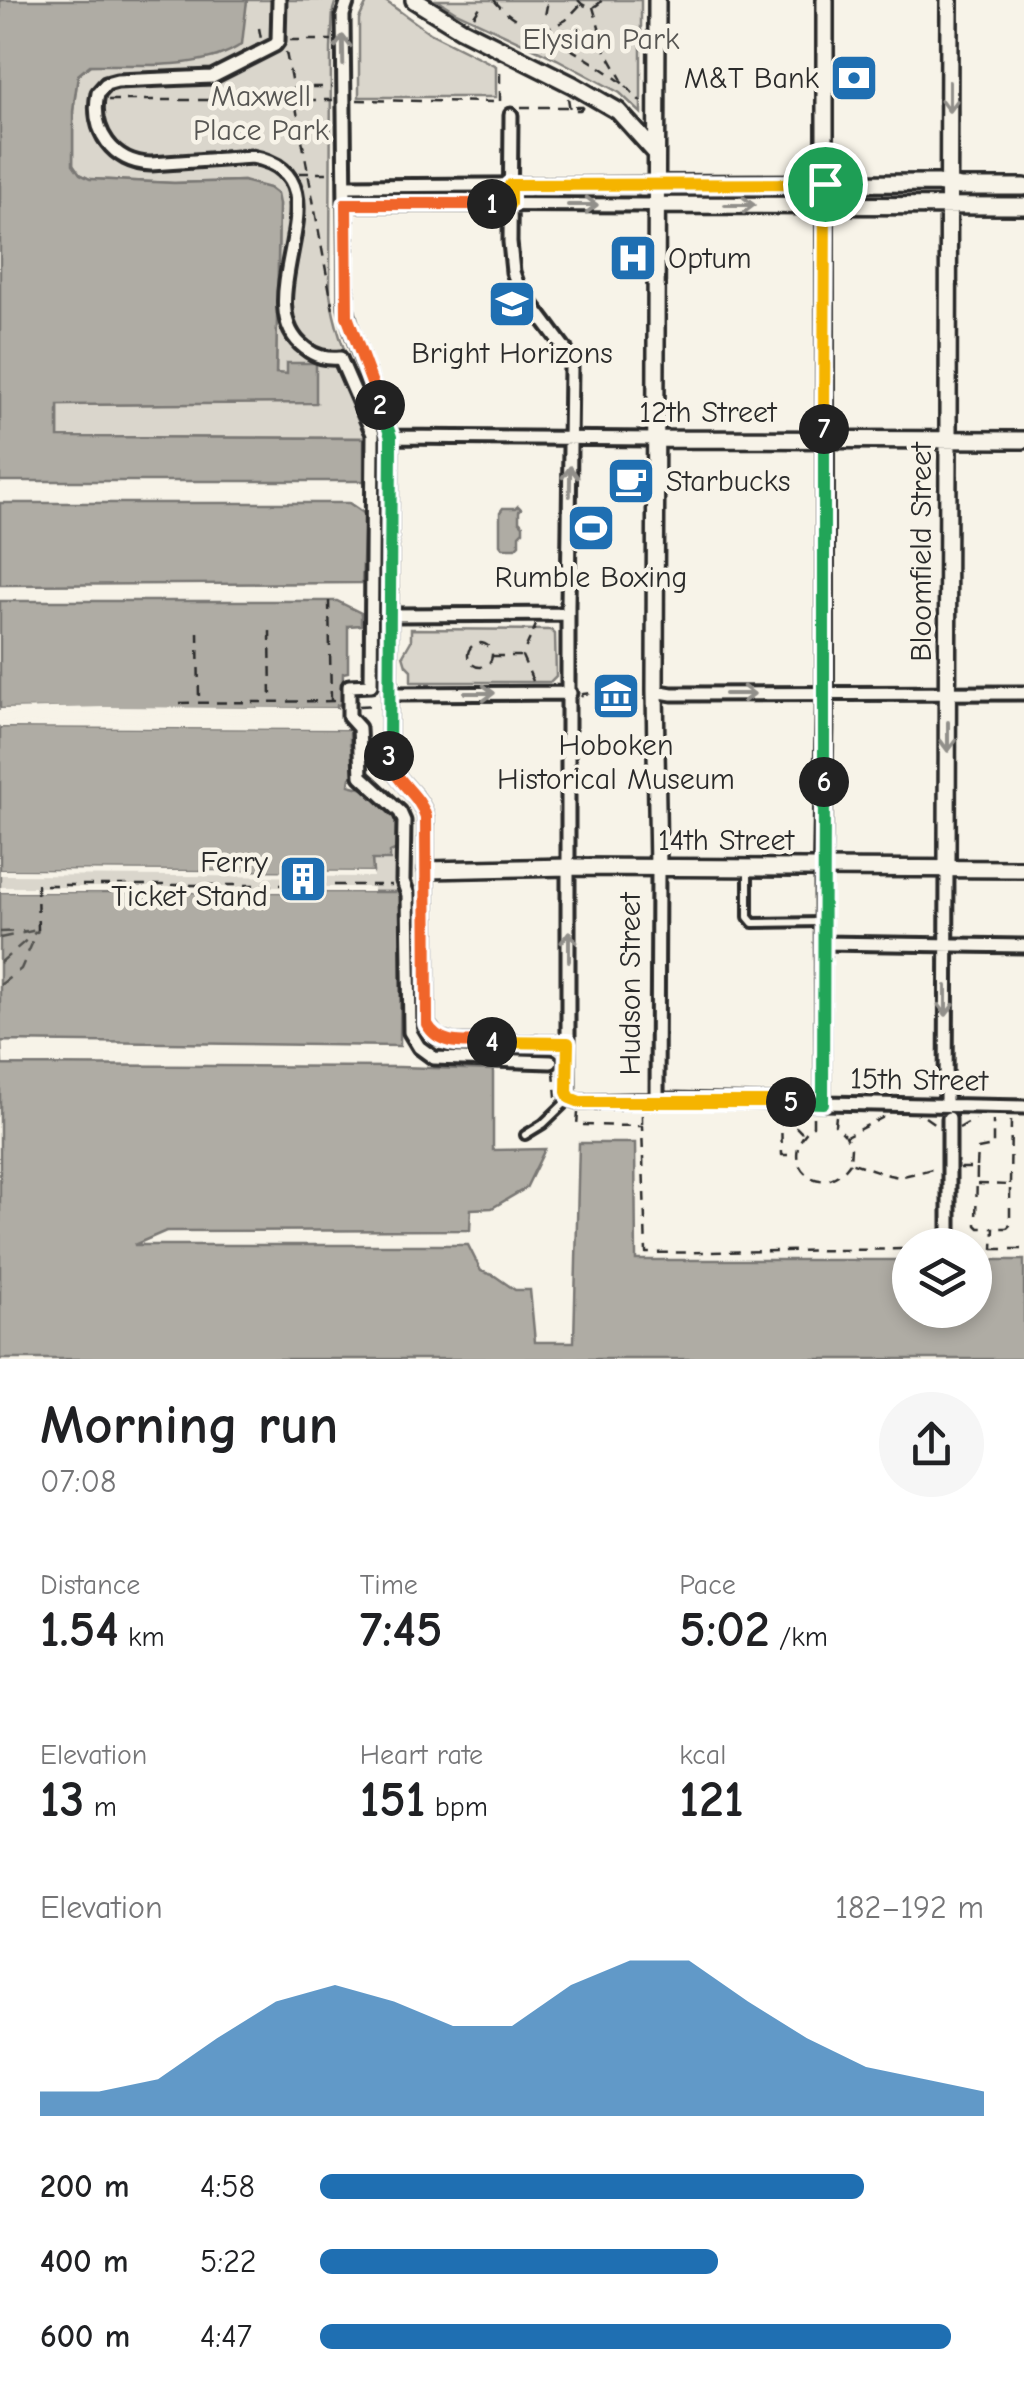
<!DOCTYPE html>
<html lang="en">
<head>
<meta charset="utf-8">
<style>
	:root { --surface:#fff; --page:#f6f6f6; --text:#202124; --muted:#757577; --accent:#1f6fb2 }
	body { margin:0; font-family:"Comic Neue",sans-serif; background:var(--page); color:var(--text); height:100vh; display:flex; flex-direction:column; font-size:38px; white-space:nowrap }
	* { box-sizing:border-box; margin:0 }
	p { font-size:32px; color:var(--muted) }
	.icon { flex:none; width:55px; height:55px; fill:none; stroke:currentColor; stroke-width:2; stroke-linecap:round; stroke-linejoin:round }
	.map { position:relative; height:1359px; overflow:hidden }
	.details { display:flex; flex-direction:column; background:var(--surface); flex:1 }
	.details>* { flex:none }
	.fabs { position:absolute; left:892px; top:1228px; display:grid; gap:20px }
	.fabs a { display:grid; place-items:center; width:100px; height:100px; border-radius:50%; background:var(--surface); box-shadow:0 5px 15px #0003; font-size:50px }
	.pin { position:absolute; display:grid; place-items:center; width:85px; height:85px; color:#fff; margin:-42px; border:5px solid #fff; border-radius:50%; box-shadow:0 2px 10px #0007 }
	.km { position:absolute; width:50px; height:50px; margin:-25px; border-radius:50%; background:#222; color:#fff; font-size:28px; line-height:50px; text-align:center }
	.round { display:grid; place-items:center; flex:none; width:105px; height:105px; border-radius:52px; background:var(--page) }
	.overview { display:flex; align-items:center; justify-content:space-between; height:170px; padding:0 40px }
	h1 { font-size:55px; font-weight:600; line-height:75px }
	.figures { display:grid; grid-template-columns:repeat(3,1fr); gap:15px; height:170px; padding:10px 40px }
	.figures div { display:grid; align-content:center }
	.figures b { font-size:50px; font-weight:600 }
	.figures small { font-size:28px; font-weight:400 }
	.figures p { font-size:28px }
	.chart { height:280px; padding:20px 40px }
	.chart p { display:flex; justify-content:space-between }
	.chart svg { width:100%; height:180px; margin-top:10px; fill:var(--accent); opacity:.7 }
	ul { padding:0 40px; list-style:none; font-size:32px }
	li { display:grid; grid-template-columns:160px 120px 1fr; align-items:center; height:75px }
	li i { height:25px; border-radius:12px; background:var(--accent) }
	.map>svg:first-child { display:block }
	.green { fill:#dad6cc; stroke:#82807c; stroke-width:2.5 }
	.water { fill:#afaca4; stroke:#7a7874; stroke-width:2.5 }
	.pier { fill:#f7f3e8 }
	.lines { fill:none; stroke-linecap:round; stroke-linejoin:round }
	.ferry { stroke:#53524f; stroke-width:2.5; stroke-dasharray:12 10; stroke-linecap:butt }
	.lane-casing { stroke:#2b2b2b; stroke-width:14 }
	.street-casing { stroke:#2b2b2b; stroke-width:19 }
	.secondary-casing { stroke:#2b2b2b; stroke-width:22 }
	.path { stroke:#2b2b2b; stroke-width:2.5; stroke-dasharray:10 8; stroke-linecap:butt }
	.lane { stroke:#f7f3e8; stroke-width:6 }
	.street { stroke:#f7f3e8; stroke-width:11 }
	.secondary { stroke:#f7f3e8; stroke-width:15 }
	.oneway { stroke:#918f8a }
	.split-1-casing { stroke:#fff; stroke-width:20 }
	.split-2-casing { stroke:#fff; stroke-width:20 }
	.split-3-casing { stroke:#fff; stroke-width:20 }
	.split-4-casing { stroke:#fff; stroke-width:20 }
	.split-5-casing { stroke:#fff; stroke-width:20 }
	.split-6-casing { stroke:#fff; stroke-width:20 }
	.split-7-casing { stroke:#fff; stroke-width:20 }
	.split-8-casing { stroke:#fff; stroke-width:20 }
	.split-1 { stroke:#f5b400; stroke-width:12 }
	.split-2 { stroke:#f0652b; stroke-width:12 }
	.split-3 { stroke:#22a559; stroke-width:12 }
	.split-4 { stroke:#f0652b; stroke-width:12 }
	.split-5 { stroke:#f5b400; stroke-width:12 }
	.split-6 { stroke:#22a559; stroke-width:12 }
	.split-7 { stroke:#22a559; stroke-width:12 }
	.split-8 { stroke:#f5b400; stroke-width:12 }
	.labels { text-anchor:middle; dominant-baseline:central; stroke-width:9; stroke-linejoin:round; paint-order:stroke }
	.park-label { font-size:30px; fill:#575653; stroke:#f7f3e8 }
	.poi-label { font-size:30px; fill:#2b2b2b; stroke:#f7f3e8 }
	.street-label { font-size:30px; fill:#2b2b2b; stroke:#f7f3e8 }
</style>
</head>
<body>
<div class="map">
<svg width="1024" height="1359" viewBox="0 0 1024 1359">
	<rect width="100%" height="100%" fill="#f7f3e8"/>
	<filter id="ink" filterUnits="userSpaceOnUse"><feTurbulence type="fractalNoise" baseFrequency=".01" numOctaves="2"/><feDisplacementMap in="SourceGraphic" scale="20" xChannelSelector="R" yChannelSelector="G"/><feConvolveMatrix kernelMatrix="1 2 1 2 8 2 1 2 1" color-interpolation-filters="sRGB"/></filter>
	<g filter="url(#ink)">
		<path class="green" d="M247,0H336L333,10L331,49L330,293C336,344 363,389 376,438L58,437V405L316,402L287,374H276L279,204L243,181L174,183L90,179L80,174L73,165V111L78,75L90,65L184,62L218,56L244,16Z
			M368,0H384L430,33L496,66V97H359V19Z
			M437,0H641V113L620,93L557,59L456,12Z
			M365,193H488L492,197L487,199H365L363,196Z
			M532,193H637L639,196L637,199H534L531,197Z
			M411,629L551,630L555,634L556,676L550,682H411V670L406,665L403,655L411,641Z
			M401,847V892H0V870L372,872V860Z"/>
		<path class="water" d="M0,0H247L242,44C204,71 135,64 90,65L78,75L73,111V164L80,174L90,179L174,183L243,181L269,188L277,194L279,204L276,373L287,374V363H316V403L58,405V437L364,438V481H0Z
			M0,503H349L365,514L362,583L0,585Z
			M518,506L521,509L519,511V521L523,525V531L519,535V544L515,548H503L500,544V512L503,508H516Z
			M0,601H337L361,613V625L348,626V672L343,673L342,704L337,705V708L0,709Z
			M0,727L350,729V745L355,749V775L350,778L349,785L372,791L391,807L390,815L400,820L401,847L390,852V860H372L373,872L0,870Z
			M0,892H401L400,1046L1,1041L2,1065L399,1067L493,1070V1150L545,1149L526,1188L492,1208L471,1209L470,1230L166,1231L134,1245H468L481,1271L495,1276L515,1290H530L535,1342H574L579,1143H635L636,1260H910V1310H975V1260H1024V1359H0Z"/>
		<path class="pier" d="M104,707L337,708L339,713L0,714V709Z
			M0,722L345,724L347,729L0,727Z
			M0,870L373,872V877L0,875Z
			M0,887H373V892H0Z"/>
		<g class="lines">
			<path class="ferry" d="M0,932L27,931
				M0,938L37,930
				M0,963L37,931
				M0,985L21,969L38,930"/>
			<g class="lane-casing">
				<path id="lane" d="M748,869V917L753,923L822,922
					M525,1135L543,1124L570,1098"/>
			</g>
			<g class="street-casing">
				<path id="street" d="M279,0L278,41L275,45L212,77L117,81L106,84L98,93C90,130 113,163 151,164L252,157C354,176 242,301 305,348C316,357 326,359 340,358L373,434L371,685L349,686V717L359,728L361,776L400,812L404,821L403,881L408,895L410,1032L419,1047L434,1058L551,1062
					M348,0L343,15L346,307L352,332L391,437L389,759C395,783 420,793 426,817L427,1024L437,1037L454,1042L568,1043
					M511,115L510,242L513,272L518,286L565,349L571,367L568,606V1095L574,1100L580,1102L672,1100L1024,1107
					M345,186L656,184
					M346,204L656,205
					M391,437L656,439
					M392,615L568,614
					M655,691L672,694L1024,693
					M390,694L570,693
					M822,867L823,1103
					M822,943L1024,946
					M657,1101L658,867
					M946,1105L947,868
					M949,1118V1245"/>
			</g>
			<g class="secondary-casing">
				<path id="secondary" d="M414,0L461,29L573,85L618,111L655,152
					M657,0L655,691L658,867
					M656,184L937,183L960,187H1024
					M656,205L1024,206
					M656,439L1024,440
					M822,867L825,694V0
					M947,868L949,0
					M427,870L569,867L1024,869"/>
			</g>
			<path class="path" d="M494,0C509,19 527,25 548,37C575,51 601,66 625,85
				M578,0C585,9 595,10 602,0
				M593,7L606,52L622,80
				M474,16L480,7L479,0
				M259,28L261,39
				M542,32L548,0
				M543,32L566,20L581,4
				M290,40H332
				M286,52L333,309
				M626,86L641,102
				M294,87H331
				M568,98L570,110H580L584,107
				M108,100H333
				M357,100L500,102V66
				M521,107H583
				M299,173H331
				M329,601L331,700
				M270,631L271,700
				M198,632L199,701
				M468 655a12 12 0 1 1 24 0a12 12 0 1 1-24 0Z
				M493,656H520
				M533,681L522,656L536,625
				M581,697L583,694L598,692
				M180,703L335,701
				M359,706L376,705
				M38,930L37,885H392
				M554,1071L556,1097
				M578,1113L577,1125L642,1126L646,1253L910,1249
				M783,1114L802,1133
				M642,1115V1124
				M781,1115L782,1155H797
				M836,1116L835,1125L845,1135
				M882,1116V1118L846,1136L851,1147L850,1162L889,1175L899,1177L937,1168
				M813,1117V1126C772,1159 820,1206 850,1163
				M925,1117L938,1126
				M959,1128L975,1119
				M977,1167L978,1149L993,1146V1120
				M960,1168H977L976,1225L979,1228H994L993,1249
				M978,1184L1010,1185V1225L1007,1228H995
				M1010,1184L1011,1121
				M975,1249H1024"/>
			<use href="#lane" class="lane"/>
			<use href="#street" class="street"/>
			<use href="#secondary" class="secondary"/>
		</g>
		<defs><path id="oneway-shaft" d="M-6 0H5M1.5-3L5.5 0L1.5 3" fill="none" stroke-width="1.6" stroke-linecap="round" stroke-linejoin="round" transform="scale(2.5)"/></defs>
		<g class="oneway">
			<use href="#oneway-shaft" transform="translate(343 50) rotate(-91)"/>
			<use href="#oneway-shaft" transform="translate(949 97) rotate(90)"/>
			<use href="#oneway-shaft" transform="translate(583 205)"/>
			<use href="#oneway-shaft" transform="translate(740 205)"/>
			<use href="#oneway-shaft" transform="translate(570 481) rotate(-89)"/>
			<use href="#oneway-shaft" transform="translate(480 693)"/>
			<use href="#oneway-shaft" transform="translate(740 694)"/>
			<use href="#oneway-shaft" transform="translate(948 737) rotate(90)"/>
			<use href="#oneway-shaft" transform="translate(569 946) rotate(-90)"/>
			<use href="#oneway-shaft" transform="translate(946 1001) rotate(90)"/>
		</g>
	</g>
	<g class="lines" filter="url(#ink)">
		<g class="split-1-casing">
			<path id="split-1" d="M492,204H510V185L825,184"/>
		</g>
		<g class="split-2-casing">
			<path id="split-2" d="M380,405L347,316L346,204H492"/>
		</g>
		<g class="split-3-casing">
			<path id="split-3" d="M380,405L391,437L389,756"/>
		</g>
		<g class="split-4-casing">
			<path id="split-4" d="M389,756C393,782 419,792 426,817L427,1024C440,1048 468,1042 492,1042"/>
		</g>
		<g class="split-5-casing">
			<path id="split-5" d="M492,1042L568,1043L567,1092L570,1098L580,1102H791"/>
		</g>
		<g class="split-6-casing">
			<path id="split-6" d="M791,1102L823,1103L824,782"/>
		</g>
		<g class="split-7-casing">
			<path id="split-7" d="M824,782V429"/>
		</g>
		<g class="split-8-casing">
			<path id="split-8" d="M824,429L825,184"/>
		</g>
		<use href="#split-1" class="split-1"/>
		<use href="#split-2" class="split-2"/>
		<use href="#split-3" class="split-3"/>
		<use href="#split-4" class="split-4"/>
		<use href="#split-5" class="split-5"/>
		<use href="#split-6" class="split-6"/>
		<use href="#split-7" class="split-7"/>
		<use href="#split-8" class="split-8"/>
	</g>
	<defs>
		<g id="bank-square" transform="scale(2.5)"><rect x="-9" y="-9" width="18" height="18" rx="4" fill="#1f6fb2" stroke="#f7f3e8"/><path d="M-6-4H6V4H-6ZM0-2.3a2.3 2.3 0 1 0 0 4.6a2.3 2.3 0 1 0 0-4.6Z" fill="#fff"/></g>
		<g id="hospital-square" transform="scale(2.5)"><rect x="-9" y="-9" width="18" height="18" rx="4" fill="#1f6fb2" stroke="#f7f3e8"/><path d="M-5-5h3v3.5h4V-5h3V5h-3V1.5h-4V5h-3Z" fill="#fff"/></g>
		<g id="school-square" transform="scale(2.5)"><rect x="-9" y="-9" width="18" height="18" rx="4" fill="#1f6fb2" stroke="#f7f3e8"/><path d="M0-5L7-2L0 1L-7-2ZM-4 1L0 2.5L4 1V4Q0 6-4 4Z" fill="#fff"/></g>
		<g id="cafe-square" transform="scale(2.5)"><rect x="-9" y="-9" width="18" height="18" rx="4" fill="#1f6fb2" stroke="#f7f3e8"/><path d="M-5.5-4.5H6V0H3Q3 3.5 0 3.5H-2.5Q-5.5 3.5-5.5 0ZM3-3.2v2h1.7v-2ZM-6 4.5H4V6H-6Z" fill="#fff"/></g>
		<g id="stadium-square" transform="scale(2.5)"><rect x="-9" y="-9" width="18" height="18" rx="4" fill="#1f6fb2" stroke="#f7f3e8"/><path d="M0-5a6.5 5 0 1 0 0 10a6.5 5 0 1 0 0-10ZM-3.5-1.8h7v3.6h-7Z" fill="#fff"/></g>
		<g id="museum-square" transform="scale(2.5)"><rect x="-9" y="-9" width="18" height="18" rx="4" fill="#1f6fb2" stroke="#f7f3e8"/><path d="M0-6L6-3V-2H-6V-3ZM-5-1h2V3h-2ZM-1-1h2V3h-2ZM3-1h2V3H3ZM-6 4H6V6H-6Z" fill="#fff"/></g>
		<g id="building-square" transform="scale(2.5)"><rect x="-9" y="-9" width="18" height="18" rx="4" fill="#1f6fb2" stroke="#f7f3e8"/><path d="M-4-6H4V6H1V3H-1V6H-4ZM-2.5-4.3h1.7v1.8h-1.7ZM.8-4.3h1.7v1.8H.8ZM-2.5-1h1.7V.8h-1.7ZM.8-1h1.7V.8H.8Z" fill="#fff"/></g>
	</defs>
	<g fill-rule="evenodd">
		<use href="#bank-square" x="854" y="78"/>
		<use href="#hospital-square" x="633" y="258"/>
		<use href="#school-square" x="512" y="304"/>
		<use href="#cafe-square" x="631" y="481"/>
		<use href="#stadium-square" x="591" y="528"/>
		<use href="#museum-square" x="616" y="696"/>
		<use href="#building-square" x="303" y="879"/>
	</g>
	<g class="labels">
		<g class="park-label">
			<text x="601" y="39">Elysian Park</text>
			<text x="261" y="96">Maxwell<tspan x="261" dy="34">Place Park</tspan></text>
		</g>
		<g class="poi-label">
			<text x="819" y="78" text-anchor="end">M&amp;T Bank</text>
			<text x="668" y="258" text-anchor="start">Optum</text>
			<text x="512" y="353">Bright Horizons</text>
			<text x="666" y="481" text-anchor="start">Starbucks</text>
			<text x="591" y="577">Rumble Boxing</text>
			<text x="616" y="745">Hoboken<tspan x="616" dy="34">Historical Museum</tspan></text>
			<text x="268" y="862" text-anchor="end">Ferry<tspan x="268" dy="34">Ticket Stand</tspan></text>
		</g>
		<g class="street-label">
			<text x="708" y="412">12th Street</text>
			<text transform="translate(921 552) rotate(-90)">Bloomfield Street</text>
			<text x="726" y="840">14th Street</text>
			<text transform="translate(630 984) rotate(-90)">Hudson Street</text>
			<text transform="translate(919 1080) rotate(1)">15th Street</text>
		</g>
	</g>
</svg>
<div class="fabs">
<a><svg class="icon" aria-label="layers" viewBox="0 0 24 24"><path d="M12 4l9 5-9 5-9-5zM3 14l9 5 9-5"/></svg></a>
</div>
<div class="pin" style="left:825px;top:184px;background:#1e9e55"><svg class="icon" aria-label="arrive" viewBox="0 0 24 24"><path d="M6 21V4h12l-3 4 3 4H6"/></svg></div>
<b class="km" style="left:492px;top:204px">1</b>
<b class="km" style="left:380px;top:405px">2</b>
<b class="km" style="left:389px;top:756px">3</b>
<b class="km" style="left:492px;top:1042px">4</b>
<b class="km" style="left:791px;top:1102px">5</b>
<b class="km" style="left:824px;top:782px">6</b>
<b class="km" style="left:824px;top:429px">7</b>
</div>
<section class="details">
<div class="overview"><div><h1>Morning run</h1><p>07:08</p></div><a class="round"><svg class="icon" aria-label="share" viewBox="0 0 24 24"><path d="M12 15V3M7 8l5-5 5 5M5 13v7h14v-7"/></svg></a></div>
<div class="figures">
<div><p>Distance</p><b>1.54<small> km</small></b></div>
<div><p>Time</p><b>7:45</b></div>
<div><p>Pace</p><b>5:02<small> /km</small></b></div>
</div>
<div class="figures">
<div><p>Elevation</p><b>13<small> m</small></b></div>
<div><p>Heart rate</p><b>151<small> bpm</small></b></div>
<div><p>kcal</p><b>121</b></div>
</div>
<div class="chart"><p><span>Elevation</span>182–192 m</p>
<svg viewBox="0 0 160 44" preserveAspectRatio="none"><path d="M0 44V38L10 38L20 35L30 25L40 16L50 12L60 16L70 22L80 22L90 12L100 6L110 6L120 16L130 25L140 32L150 35L160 38V44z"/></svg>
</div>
<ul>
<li><b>200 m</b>4:58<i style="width:82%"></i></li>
<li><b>400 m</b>5:22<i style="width:60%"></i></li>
<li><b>600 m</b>4:47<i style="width:95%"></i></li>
</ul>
</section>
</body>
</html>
